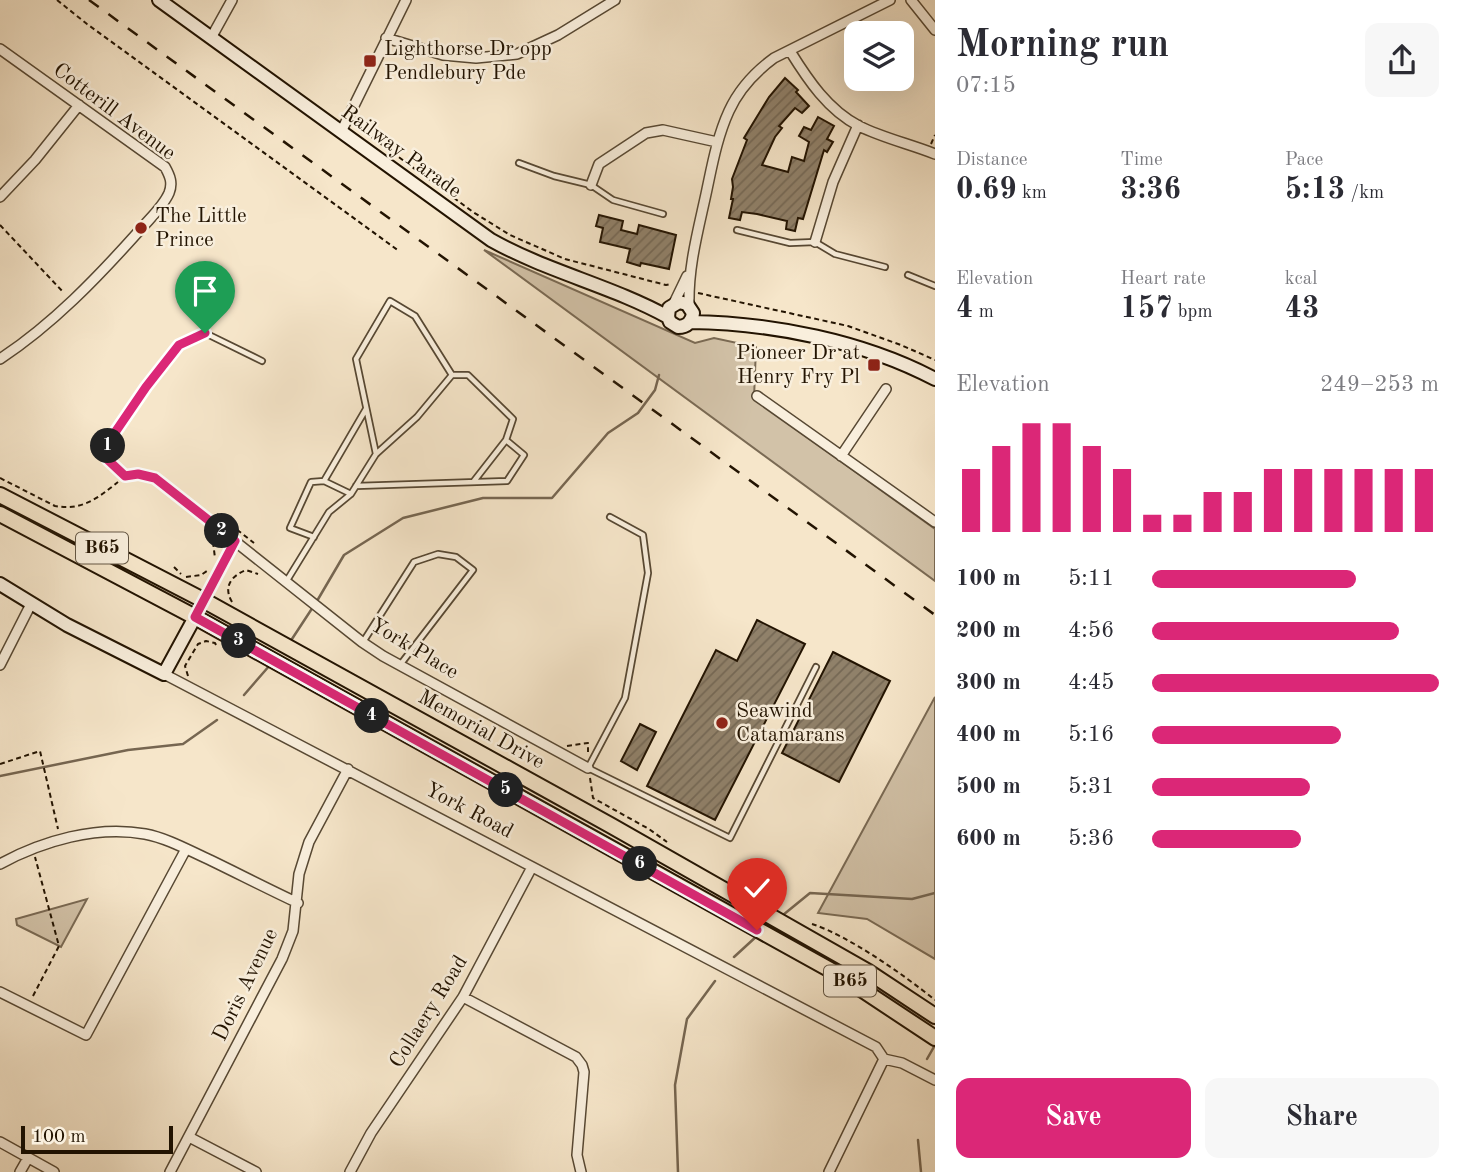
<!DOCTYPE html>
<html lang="en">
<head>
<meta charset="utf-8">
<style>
	:root { --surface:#fff; --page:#f7f7f7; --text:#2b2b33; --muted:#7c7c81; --accent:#db2777 }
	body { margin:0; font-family:"Old Standard TT",serif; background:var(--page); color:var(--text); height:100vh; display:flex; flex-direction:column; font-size:26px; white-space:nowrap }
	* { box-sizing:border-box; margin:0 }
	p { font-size:23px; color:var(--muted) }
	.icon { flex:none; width:38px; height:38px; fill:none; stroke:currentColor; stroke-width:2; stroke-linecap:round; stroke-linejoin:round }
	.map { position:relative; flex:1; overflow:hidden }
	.side { display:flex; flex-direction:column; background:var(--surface); width:525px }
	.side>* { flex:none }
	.tools { position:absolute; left:844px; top:21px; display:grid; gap:14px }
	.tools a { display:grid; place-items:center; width:70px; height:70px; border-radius:14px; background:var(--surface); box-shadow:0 7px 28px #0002; font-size:35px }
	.scale { position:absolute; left:21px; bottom:18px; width:152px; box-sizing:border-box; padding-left:7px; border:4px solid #221301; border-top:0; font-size:19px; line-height:24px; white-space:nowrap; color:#221301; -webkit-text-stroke:5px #f9efdd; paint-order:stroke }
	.pin { position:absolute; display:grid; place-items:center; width:60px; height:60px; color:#fff; margin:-72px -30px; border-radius:50% 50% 50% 0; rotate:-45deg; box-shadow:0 0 7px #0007 }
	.pin .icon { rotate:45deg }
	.km { position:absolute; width:35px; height:35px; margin:-18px; border-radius:50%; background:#222; color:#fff; font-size:19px; line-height:35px; text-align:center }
	.round { display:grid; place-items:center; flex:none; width:74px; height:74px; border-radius:14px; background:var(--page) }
	.overview { display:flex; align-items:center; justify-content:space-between; height:119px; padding:0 21px }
	h1 { font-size:38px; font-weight:700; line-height:52px }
	.metrics { display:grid; grid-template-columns:repeat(3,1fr); gap:10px; height:119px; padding:7px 21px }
	.metrics div { display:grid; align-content:center }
	.metrics b { font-size:30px; font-weight:700 }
	.metrics small { font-size:19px; font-weight:400 }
	.metrics p { font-size:19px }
	.chart { height:196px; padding:14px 21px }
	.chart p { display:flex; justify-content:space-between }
	.chart svg { width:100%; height:126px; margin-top:7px; stroke:var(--accent); stroke-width:6 }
	.primary-button { display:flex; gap:14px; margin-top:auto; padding:14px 21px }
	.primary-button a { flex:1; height:80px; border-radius:14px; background:var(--accent); color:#fff; font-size:28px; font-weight:700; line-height:80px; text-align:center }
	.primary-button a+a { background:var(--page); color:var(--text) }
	ul { padding:0 21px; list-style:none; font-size:23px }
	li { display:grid; grid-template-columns:112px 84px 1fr; align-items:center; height:52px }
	li i { height:18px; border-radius:9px; background:var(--accent) }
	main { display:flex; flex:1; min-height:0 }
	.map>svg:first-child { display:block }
	.grass { fill:#d2c2a8; stroke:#7a6a54; stroke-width:2 }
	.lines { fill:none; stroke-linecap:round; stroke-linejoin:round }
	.stream { stroke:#766651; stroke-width:2.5 }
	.building { fill:url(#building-hatch); stroke:#221301; stroke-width:2 }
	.service-casing { stroke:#574833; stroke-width:8 }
	.minor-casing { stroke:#574833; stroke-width:12 }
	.secondary-casing { stroke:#221301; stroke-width:16 }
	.primary-casing { stroke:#221301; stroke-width:18 }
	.path { stroke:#221301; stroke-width:2; stroke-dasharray:5 3.5; stroke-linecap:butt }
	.service { stroke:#f9efdd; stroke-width:4.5 }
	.minor { stroke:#f9efdd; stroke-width:9 }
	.secondary { stroke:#f9efdd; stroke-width:12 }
	.primary { stroke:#f6e6ca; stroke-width:14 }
	.rail { stroke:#221301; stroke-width:2.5; stroke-dasharray:12 12; stroke-linecap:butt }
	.route-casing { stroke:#fff; stroke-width:14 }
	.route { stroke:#db2777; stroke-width:9 }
	.poi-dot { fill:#8f2418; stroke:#f9efdd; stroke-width:2.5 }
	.labels { text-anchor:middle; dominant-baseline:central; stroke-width:5; stroke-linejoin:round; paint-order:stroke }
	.shield { fill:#f9efdd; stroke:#625543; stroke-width:2 }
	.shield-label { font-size:19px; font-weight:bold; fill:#221301 }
	.poi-label { font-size:21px; fill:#221301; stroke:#f9efdd; text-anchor:start }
	.street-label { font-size:21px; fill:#221301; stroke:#f9efdd }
</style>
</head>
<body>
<main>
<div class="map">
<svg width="935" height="1172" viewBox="0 0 935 1172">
	<defs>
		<pattern id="building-hatch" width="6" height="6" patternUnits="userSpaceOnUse" patternTransform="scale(1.75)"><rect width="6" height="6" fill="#90816a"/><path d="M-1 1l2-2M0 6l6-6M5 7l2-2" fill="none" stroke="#756855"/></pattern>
	</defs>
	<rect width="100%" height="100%" fill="#f6e6ca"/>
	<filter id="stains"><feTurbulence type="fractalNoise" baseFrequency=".00286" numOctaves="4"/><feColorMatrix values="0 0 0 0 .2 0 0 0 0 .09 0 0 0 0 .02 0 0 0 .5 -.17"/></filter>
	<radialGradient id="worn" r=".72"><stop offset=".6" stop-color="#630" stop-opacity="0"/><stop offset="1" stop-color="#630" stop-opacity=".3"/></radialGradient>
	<path class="grass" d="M484,250L695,343L714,338L756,347L754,399L935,529V581Z
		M935,697V959L867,919L818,913Z
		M87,899L61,947L17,925L16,919Z"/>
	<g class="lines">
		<path class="stream" d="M317,601L344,555L403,518L483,498H552L608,433L638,413L655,390L659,375
			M290,642L313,607
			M244,695L270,665
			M0,776L128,750L183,744L217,720
			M783,915L810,893L912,899L935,893
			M734,957L758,935
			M927,1059L935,1045
			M918,1140L921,1172
			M678,1172L675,1085L687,1019L715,981"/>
	</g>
	<path class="building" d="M785,78L798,90L796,92L809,106L802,113L795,108L779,126L782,128L775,137L762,165L788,172L792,157L804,161L809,142L799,136L804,127L811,130L818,117L834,126L827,139L833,142L827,152L824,150L803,219L798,218L795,231L786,229L787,221L757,214L742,212L740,220L729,218L733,199H731L733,187L732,179L747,140L744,138L769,97Z
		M599,215L623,221L621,230L637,234L639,225L676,235L669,269L641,263L640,266L627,262L630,249L600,242L603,228L596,226Z
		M757,620L805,644L715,820L647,786L716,650L737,661Z
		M833,652L890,681L839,782L782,753Z
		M640,724L656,732L637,770L621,761Z"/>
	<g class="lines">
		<g class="service-casing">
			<path id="service" d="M519,163L554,176L591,185L613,200L663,214
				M737,230L790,243L815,242L835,254L885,267
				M908,275L935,286
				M125,476L108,460L109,445L116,431L146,387L179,345L205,333L262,361
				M474,481L506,440
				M356,486L507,481L524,455L506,440L513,419L468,375H452L415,316L390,301L356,359L376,454
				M351,494L324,481L366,409
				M610,517L643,535L648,573L625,698L588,768L730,838L816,667
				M314,537L290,528L311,482L324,481
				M286,582L329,512L351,494L376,454L417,417L452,375
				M363,642L414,562L438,554L456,557L473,570L400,665"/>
		</g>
		<g class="minor-casing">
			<path id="minor" d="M911,0L935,30
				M211,38L232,0
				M386,38L443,55L476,58L517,54L558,35L615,0
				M0,49L165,167C170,176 173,183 169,193C163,207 149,219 139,231C97,278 53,324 0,359
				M790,51C808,80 828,110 859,126C883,138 910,144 935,154
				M341,132L406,0
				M591,185L599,164L646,133L663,130L717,142
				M0,197L35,160L79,105
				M815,242L833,182L858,125
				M674,303L687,276
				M689,306C688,267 698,231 706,194C712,166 717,137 729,111C739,89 755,72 774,58L890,0
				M757,396L935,522
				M841,456L886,389
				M125,476L138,474L155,478L362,642L383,656L588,768
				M195,617L235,541
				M0,665L31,604
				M164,674L876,1047L884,1059
				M0,864C42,841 97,825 145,834C167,838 190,851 210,860C239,874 268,889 298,903
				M0,992L86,1035L186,849
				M463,997L576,1057L582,1065L584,1072L577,1155L581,1172
				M884,1059L902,1063L935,1080
				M189,1137L256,1172
				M0,1142L54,1172
				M20,1172L28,1158
				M170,1172L282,959L293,931L299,874L309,842L348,769
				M350,1172L371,1133L463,997L532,867
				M829,1172L884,1059"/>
		</g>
		<g class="secondary-casing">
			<path id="secondary" d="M159,0L491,240C548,272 612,286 668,317L670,322L678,327C687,327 692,322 693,313L687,304L679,302L669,308L668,317
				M690,322C772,323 863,341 935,379
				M0,584L67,625L164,674L195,617"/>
		</g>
		<g class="primary-casing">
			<path id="primary" d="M0,495L203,600L610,825L867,971L935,1016
				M0,514L195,617L843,977L935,1038"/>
		</g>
		<path class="path" d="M57,0L87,24L399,251
			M358,127L473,212L510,235L565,259L666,285L671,284
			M931,144L935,135
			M0,225L64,293
			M698,293L848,326L901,345L935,360
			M0,478L55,506C82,511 98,498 118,482
			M217,514L254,543
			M213,542L215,558
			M174,567L181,574
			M186,577L201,575L207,571
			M232,602C223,587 231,576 246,570L258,574
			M188,676L185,666L198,644L206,641L215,643L217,647
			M567,746L588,743V752
			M0,764L40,751L58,829
			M590,778L593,798L649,829L667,842
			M812,924C849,936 904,975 935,1000
			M33,996L59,946L35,857"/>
		<use href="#service" class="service"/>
		<use href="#minor" class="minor"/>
		<use href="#secondary" class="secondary"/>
		<use href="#primary" class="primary"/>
		<path class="rail" d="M89,0L935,615"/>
	</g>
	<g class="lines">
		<g class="route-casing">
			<path id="route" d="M205,333L179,345L146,387L116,431L108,445V460L125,476L138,474L155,478L235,541L195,617L757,930"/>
		</g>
		<use href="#route" class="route"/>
	</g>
	<g class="poi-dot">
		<rect x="363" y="54" width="14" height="14" rx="3.5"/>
		<circle cx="141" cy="228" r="7"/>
		<rect x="867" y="358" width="14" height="14" rx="3.5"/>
		<circle cx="722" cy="723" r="7"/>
	</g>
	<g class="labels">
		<g class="shield">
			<rect x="76" y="532.5" width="52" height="31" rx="5"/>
			<rect x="824" y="965.5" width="52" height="31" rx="5"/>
		</g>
		<g class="shield-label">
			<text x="102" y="548">B65</text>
			<text x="850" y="981">B65</text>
		</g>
		<g class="poi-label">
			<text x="384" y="49">Lighthorse Dr opp<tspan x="384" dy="24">Pendlebury Pde</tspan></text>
			<text x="155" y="216">The Little<tspan x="155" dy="24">Prince</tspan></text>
			<text x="860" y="353" text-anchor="end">Pioneer Dr at<tspan x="860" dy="24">Henry Fry Pl</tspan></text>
			<text x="736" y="711">Seawind<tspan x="736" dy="24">Catamarans</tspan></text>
		</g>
		<g class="street-label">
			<text transform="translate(114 112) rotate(37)">Cotterill Avenue</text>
			<text transform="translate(401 152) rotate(36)">Railway Parade</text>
			<text transform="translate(414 649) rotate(31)">York Place</text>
			<text transform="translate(481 730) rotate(29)">Memorial Drive</text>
			<text transform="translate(469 811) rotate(28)">York Road</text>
			<text transform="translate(246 985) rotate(-64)">Doris Avenue</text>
			<text transform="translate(429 1012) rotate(-58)">Collaery Road</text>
		</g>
	</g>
	<rect width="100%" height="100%" filter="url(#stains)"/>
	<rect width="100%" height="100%" fill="url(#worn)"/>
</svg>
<div class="tools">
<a><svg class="icon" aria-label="layers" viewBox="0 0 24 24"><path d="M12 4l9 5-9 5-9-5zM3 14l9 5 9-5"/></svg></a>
</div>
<div class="scale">100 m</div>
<div class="pin" style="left:205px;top:333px;background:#1e9e55"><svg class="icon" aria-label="arrive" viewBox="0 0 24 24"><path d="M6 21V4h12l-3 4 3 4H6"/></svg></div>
<div class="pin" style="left:757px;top:930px;background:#d93025"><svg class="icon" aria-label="check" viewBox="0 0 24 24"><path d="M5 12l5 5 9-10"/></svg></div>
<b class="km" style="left:108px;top:446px">1</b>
<b class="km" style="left:222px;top:531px">2</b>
<b class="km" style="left:239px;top:641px">3</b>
<b class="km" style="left:372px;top:716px">4</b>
<b class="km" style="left:506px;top:790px">5</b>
<b class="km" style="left:640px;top:864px">6</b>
</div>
<section class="side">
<div class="overview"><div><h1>Morning run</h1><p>07:15</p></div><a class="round"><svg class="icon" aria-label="share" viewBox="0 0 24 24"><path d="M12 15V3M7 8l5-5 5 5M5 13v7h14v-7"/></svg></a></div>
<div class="metrics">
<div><p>Distance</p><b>0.69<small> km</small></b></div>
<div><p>Time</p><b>3:36</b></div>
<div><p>Pace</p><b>5:13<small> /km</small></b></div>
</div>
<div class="metrics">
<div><p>Elevation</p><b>4<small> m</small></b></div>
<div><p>Heart rate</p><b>157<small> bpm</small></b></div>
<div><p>kcal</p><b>43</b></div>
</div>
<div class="chart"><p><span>Elevation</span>249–253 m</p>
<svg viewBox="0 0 160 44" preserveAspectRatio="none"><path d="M5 44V22M15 44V14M25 44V6M35 44V6M45 44V14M55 44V22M65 44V38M75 44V38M85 44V30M95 44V30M105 44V22M115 44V22M125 44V22M135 44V22M145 44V22M155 44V22"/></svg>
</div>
<ul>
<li><b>100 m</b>5:11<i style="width:71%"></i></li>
<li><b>200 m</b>4:56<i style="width:86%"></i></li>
<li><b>300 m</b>4:45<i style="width:100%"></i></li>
<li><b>400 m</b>5:16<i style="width:66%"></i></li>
<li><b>500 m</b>5:31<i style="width:55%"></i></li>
<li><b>600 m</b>5:36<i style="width:52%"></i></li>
</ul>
<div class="primary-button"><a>Save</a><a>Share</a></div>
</section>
</main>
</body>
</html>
